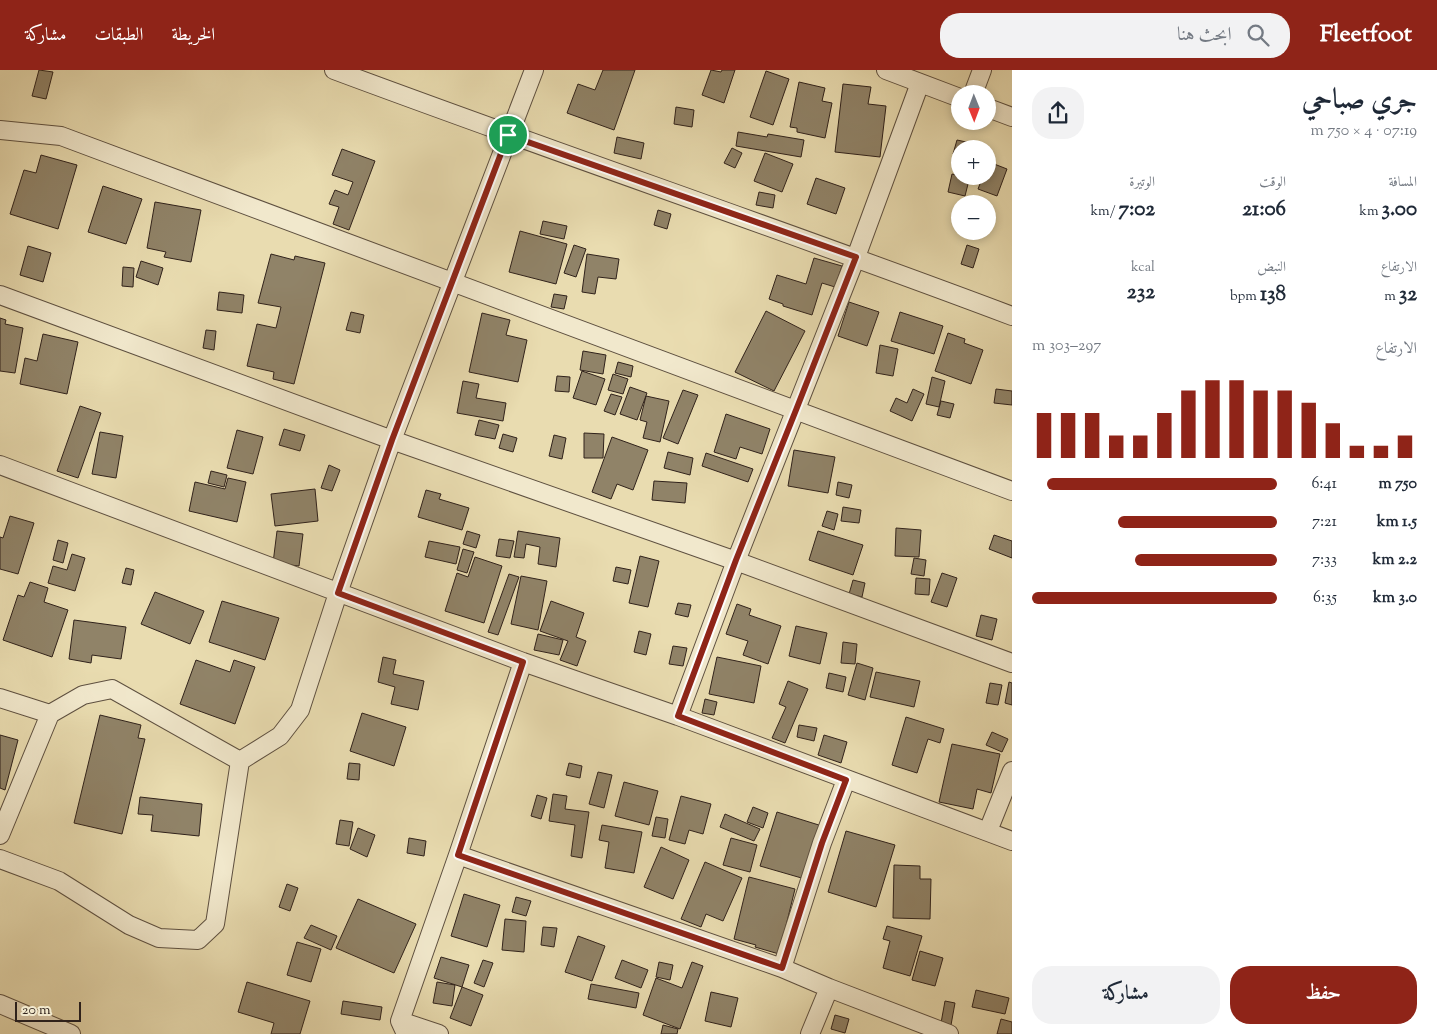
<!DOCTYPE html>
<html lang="ar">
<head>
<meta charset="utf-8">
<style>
	:root { --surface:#fff; --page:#f2f2f3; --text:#1f2937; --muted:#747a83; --accent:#8f2418 }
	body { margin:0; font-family:"Sorts Mill Goudy",Amiri,serif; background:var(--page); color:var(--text); direction:rtl; height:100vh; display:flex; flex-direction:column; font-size:19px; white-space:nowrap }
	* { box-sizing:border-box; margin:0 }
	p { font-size:16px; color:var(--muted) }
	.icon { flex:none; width:28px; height:28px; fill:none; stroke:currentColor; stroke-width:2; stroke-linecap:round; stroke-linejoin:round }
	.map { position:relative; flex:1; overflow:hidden; direction:ltr }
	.drawer { display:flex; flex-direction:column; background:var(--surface); width:425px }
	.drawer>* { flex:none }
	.needle { width:32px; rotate:179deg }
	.buttons { position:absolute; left:951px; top:15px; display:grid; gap:10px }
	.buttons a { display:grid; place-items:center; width:45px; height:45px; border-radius:50%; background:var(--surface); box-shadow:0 2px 8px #0003; font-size:25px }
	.scale { position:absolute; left:15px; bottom:12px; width:66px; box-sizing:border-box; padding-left:5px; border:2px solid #30221b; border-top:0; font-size:14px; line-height:18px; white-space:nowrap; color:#30221b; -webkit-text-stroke:4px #f1e8cc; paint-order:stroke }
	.pin { position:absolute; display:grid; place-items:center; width:42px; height:42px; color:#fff; margin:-21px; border:2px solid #fff; border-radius:50%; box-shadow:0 1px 5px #0007 }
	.round { display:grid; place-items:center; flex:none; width:52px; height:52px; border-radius:20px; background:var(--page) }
	.head { display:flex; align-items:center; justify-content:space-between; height:85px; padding:0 20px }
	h1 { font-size:28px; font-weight:700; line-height:38px }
	.stats { display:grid; grid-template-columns:repeat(3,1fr); gap:8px; height:85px; padding:5px 20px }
	.stats div { display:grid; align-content:center }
	.stats b { font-size:21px; font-weight:700 }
	.stats small { font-size:14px; font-weight:400 }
	.stats p { font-size:14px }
	.chart { height:140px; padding:10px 20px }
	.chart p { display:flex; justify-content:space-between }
	.chart svg { width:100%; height:90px; margin-top:5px; stroke:var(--accent); stroke-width:6 }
	.button { display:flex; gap:10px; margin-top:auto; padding:10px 20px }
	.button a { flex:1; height:58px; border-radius:20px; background:var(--accent); color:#fff; font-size:20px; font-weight:700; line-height:58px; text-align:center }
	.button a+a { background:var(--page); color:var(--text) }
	ul { padding:0 20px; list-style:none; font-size:16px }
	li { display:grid; grid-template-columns:80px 60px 1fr; align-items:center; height:38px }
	li i { height:12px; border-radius:6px; background:var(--accent) }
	header { display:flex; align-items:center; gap:30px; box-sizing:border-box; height:70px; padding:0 25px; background:var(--accent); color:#fff }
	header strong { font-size:24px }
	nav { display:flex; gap:28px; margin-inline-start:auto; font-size:18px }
	.search { width:350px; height:45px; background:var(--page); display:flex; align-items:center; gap:12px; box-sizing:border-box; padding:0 18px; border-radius:20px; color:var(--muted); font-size:19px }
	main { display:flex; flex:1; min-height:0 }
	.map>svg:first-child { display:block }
	.building { fill:#908368; stroke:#30221b }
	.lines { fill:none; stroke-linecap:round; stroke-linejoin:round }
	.street-casing { stroke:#5e5040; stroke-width:20 }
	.street { stroke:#f1e8cc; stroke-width:18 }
	.route-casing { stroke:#fff; stroke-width:10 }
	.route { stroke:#8f2418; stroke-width:6 }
</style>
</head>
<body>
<header>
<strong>Fleetfoot</strong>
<div class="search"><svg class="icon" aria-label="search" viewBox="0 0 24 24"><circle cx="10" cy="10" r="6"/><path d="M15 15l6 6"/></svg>ابحث هنا</div>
<nav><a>الخريطة</a><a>الطبقات</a><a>مشاركة</a></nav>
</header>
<main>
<section class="drawer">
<div class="head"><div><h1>جري صباحي</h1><p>07:19 · 4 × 750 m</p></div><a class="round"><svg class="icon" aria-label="share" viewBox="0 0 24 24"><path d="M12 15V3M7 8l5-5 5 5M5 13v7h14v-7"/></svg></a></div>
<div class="stats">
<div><p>المسافة</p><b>3.00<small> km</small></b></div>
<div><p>الوقت</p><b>21:06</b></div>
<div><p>الوتيرة</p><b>7:02<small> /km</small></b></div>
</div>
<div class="stats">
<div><p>الارتفاع</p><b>32<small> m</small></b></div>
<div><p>النبض</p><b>138<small> bpm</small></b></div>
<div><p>kcal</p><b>232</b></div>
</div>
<div class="chart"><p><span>الارتفاع</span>297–303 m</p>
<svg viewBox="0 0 160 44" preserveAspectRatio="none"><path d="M5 44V22M15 44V22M25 44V22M35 44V33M45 44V33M55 44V22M65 44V11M75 44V6M85 44V6M95 44V11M105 44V11M115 44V17M125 44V27M135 44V38M145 44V38M155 44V33"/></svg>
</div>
<ul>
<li><b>750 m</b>6:41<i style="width:94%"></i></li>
<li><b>1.5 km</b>7:21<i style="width:65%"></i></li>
<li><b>2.2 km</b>7:33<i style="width:58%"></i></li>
<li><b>3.0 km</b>6:35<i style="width:100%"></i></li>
</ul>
<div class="button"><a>حفظ</a><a>مشاركة</a></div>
</section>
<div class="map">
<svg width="1012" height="964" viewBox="0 0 1012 964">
	<rect width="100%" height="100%" fill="#e9dcb0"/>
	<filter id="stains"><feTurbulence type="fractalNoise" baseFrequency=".004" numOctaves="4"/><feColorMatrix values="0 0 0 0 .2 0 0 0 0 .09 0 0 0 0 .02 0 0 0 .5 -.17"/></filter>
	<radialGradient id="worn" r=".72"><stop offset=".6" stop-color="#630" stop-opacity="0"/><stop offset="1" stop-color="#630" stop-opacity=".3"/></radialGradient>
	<path class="building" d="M39,0L53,2L46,29L32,26Z
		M603,0H635L614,60L567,43L578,14L595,20Z
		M711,0L721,2L722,0H735L724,33L702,25Z
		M766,1L789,9L773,55L750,47Z
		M799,12L825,18L822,31L832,33L825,68L797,62V58L790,57Z
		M843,14L871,17L868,34L886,36L880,87L835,82Z
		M676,37L694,40L692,57L674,54Z
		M738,62L767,67L768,64L804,70L801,87L736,76Z
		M617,67L644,73L641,89L614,83Z
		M957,70L980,75L979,79H960V85L953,84Z
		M732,78L742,83L735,98L724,93Z
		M342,79L375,91L349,160L333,154L339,137L329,134L335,120L348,125L353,112L332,105Z
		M765,83L793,94L782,122L754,111Z
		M41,85L77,95L58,159L10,144L24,100L36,103Z
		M989,92L1007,99L997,126L978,119L983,106H988Z
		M952,104L960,106H970L965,126L948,122Z
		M816,108L845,118L836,144L807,134Z
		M103,116L142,129L126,174L88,162Z
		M759,122L775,125L773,138L756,135Z
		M155,132L201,140L191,192L164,187L166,182L147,178Z
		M658,140L671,144L667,159L654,155Z
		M543,151L567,156L564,169L540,164Z
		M520,161L567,174L556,214L509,202Z
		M574,175L586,179L576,207L564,203Z
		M967,175L979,179L973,198L961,194Z
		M28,176L51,183L43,212L20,205Z
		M271,184L294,190L295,186L325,193L294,314L273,309L274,302L247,296L257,254L276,258L281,237L258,233Z
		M587,184L619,189L616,209L598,207L595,224L582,222Z
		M814,188L842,196L835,217L822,213L812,245L783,236V234L769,229L777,205L806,214Z
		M141,191L163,198L158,215L136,207Z
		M123,197L134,198L133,217L122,216Z
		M219,222L244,225L242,243L217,240Z
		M554,224L567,226L564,239L551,237Z
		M849,232L879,242L867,276L838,266Z
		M766,241L805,261L774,321L735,302Z
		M351,242L364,245L360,263L346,260Z
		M900,242L943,256L934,284L891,271Z
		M482,243L510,250L506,265L527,270L518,312L469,302Z
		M0,248L6,250L5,254L23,258L15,303L0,301Z
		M206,260L216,261L214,280L203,278Z
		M948,263L965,269L964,273L983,280L971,314L935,301Z
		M43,264L78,272L67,324L20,314L25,288L37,291Z
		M880,275L898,279L893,306L876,303Z
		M583,281L606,285L603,304L580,300Z
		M618,292L633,296L631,307L615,303Z
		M582,301L605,309L596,335L573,328Z
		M613,304L628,309L623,324L608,320Z
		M557,306L570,307L569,322L555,321Z
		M932,307L945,311L939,337L926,334Z
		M463,311L479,314L476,328L506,333L503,351L457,343Z
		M630,317L647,323L637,350L620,344Z
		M913,319L924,324L912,351L890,341L896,328L907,333Z
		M996,319L1012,321V335L994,333Z
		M683,320L698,325L678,374L663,368Z
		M611,324L622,327L615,345L604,341Z
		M646,326L669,331L660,372L643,368L647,352L640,350Z
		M941,331L954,334L950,348L937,345Z
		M80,336L101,343L78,408L57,401Z
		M726,344L770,359L762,384L740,377L736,389L714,382Z
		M479,350L499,355L495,369L475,365Z
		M284,359L305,365L300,381L279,375Z
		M237,360L263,367L253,404L227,398Z
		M100,362L123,366L116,408L92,404Z
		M584,363L604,364L603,388H584Z
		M503,364L517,368L513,382L499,378Z
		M554,365L566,368L562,389L549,386Z
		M612,367L648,380L633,420L617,414L611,429L592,422Z
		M794,380L835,387L828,423L788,416Z
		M668,382L693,388L690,405L664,398Z
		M706,383L753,399L748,412L702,396Z
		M329,395L340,400L332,421L321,418Z
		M211,401L227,405L224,417L208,413Z
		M228,408L246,412L237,452L189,441L195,412L225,419Z
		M654,411L687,413L685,433L652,430Z
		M838,412L852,415L849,428L836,425Z
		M315,419L318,451L275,456L271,424Z
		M426,420L441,424L439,429L469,438L462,460L418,447Z
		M843,437L861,440L859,453L841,451Z
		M827,441L838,444L834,460L822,456Z
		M10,446L34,453L18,504L0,499V467L3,468Z
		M896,458L921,460L919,487L895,486Z
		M277,461L303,464L299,496L273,493Z
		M467,461L480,465L476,478L463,474Z
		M518,461L560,468L556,497L538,494L540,477L526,474L524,488L514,487Z
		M818,461L863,475L853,505L809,490Z
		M994,465L1012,471V488L989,479Z
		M499,469L514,471L510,488L496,486Z
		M58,470L68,473L63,493L53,490Z
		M429,471L460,477L456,494L425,487Z
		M463,479L474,482L467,503L457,500Z
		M72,484L85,488L75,521L48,513L53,496L67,500Z
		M640,486L659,491L648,537L629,533Z
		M475,487L502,496L484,553L445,541L457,503L468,507Z
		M914,488L926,490L924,506L911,504Z
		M616,497L631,500L628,514L613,511Z
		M126,498L134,500L131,515L122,513Z
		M942,503L957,508L947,537L931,532Z
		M509,504L519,507L498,565L488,562Z
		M521,506L547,511L538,560L511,554Z
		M916,508L930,509L929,525L915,524Z
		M853,510L865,513L862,527L849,524Z
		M30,512L48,518L44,532L68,540L52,587L3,570L18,525L24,527Z
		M155,522L204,541L190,574L141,554Z
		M222,531L279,548L265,590L209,572Z
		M551,531L584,543L576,567L586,571L577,596L560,590L568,571L540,561Z
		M678,533L691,535L688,547L675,544Z
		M737,534L751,539L749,545L781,556L768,594L743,585L748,571L726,564Z
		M981,545L997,549L992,570L976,566Z
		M74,550L126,557L121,589L92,585L91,593L69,589Z
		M796,556L827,563L820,594L789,586Z
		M639,561L651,564L646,585L634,582Z
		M538,564L563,570L559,585L534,580Z
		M843,572L857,574L855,594L841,593Z
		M673,576L687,578L683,596L669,594Z
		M383,587L396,590L393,604L424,611L418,640L391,634L395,617L378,612Z
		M717,587L761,596L754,633L709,624Z
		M196,590L230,602L234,590L255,597L235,654L180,634Z
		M857,593L873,598L865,630L848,625Z
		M876,602L920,611L914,637L870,627Z
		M829,603L846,607L843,622L826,618Z
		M788,611L808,619L785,673L772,668L786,637L779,634Z
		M1009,612L1012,613V635L1005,633Z
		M990,613L1002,615L998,635L986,633Z
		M705,629L717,632L714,645L702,643Z
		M362,643L406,657L394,696L350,681Z
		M100,645L141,655L138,668L145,669L122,764L74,753Z
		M906,647L944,659L940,673L928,669L917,703L892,695Z
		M799,655L817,658L814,671L797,667Z
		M992,662L1008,669L1002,682L986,675Z
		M0,665L18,670L5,720L0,718Z
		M824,665L847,672L841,693L818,685Z
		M952,674L1000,684L991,723L977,719L973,739L939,732Z
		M349,693L360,694L359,710L347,709Z
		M569,693L582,696L580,708L566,705Z
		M598,702L612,705L604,738L589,734Z
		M624,712L658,721L649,755L615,746Z
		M553,724L567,726L565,739L589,742L582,788L571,786L575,755L549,751Z
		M537,725L547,728L541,749L531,746Z
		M681,726L711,734L703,764L689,760L685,774L669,770Z
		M140,727L202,734L199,766L151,761L153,745L138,744Z
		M753,737L768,743L763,758L747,752Z
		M777,742L822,756L805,809L760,796Z
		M725,744L760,759L754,771L720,757Z
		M656,747L668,749L665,768L652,766Z
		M340,750L353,752L349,776L336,774Z
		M602,755L642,762L634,803L605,798L609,772L599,770Z
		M358,758L375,765L367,787L350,779Z
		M846,761L895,775L876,837L828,822Z
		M409,768L426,771L424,786L407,783Z
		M731,768L757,775L750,802L723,795Z
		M661,777L689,790L673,829L644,817Z
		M705,792L742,808L723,851L706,844L701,857L681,849Z
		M894,795L920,796V809H931L930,849L893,848Z
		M749,807L795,819L779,884L755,877L756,875L734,869Z
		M287,814L298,818L290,841L279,837Z
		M464,824L500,835L487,877L451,866Z
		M516,827L531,831L526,846L512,842Z
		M358,829L416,854L394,903L336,878Z
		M505,849L526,851L524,882L502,880Z
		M311,855L337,866L331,880L304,868Z
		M887,856L922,866L910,906L883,898L890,871L883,869Z
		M543,857L557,858L554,877L541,875Z
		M578,866L605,876L592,911L565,902Z
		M297,872L321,879L311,912L287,905Z
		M920,881L943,888L935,916L912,910Z
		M441,887L469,895L462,917L434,908Z
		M483,890L493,893L484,917L474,913Z
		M622,890L648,900L641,918L615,908Z
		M659,892L673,895L670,910L656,907Z
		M692,892L703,896L680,959L643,945L656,908L682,918Z
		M247,912L310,931L300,964H271L274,953L238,942Z
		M437,912L455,915L452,936L433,933Z
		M591,914L639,923L636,938L588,929Z
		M462,917L483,925L471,956L450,948Z
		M976,920L1009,928L1005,944L972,937Z
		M711,922L738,928L731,957L705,951Z
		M343,931L382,937L380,950L341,944Z
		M945,931L955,933L951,955L941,953Z
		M835,945L849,949L845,963L831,959Z
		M1001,949L1012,952V964H997Z
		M663,955L678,959L677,964H661Z"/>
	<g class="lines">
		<g class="street-casing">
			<path id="street" d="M334,0C559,84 787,161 1012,246
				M886,0L960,28
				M973,24L982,0
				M988,38L1012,47
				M0,60L61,66L1012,421
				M0,225L392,370L736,491L1012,593
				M0,395L523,592L678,646L1012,771
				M0,628L50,644
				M678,646L736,491L856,187L920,13
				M988,761L1012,701
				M0,765L50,644L83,625L112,619L240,691
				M458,785L782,898L829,918L949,964
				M0,789L59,811L129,855L159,868L198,870L215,854L240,691L280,666L300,640L338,523L392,370L534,0
				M782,898L822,773L846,710
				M0,934L71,964
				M400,951L439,964
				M406,964L400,951L458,785L523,592
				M810,964L829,918"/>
		</g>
		<use href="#street" class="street"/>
	</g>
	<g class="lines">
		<g class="route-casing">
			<path id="route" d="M508,65L856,187L796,340L736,490L678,646L846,710L822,773L782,898L458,785L523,592L338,523L392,370Z"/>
		</g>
		<use href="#route" class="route"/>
	</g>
	<rect width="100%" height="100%" filter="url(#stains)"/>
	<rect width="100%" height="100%" fill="url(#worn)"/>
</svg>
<div class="buttons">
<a><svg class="needle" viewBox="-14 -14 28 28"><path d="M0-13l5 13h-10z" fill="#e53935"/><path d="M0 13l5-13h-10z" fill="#747a83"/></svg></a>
<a>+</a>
<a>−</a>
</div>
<div class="scale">20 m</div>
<div class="pin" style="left:508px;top:65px;background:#1e9e55"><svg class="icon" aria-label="arrive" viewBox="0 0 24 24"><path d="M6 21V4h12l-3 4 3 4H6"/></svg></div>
</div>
</main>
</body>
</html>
